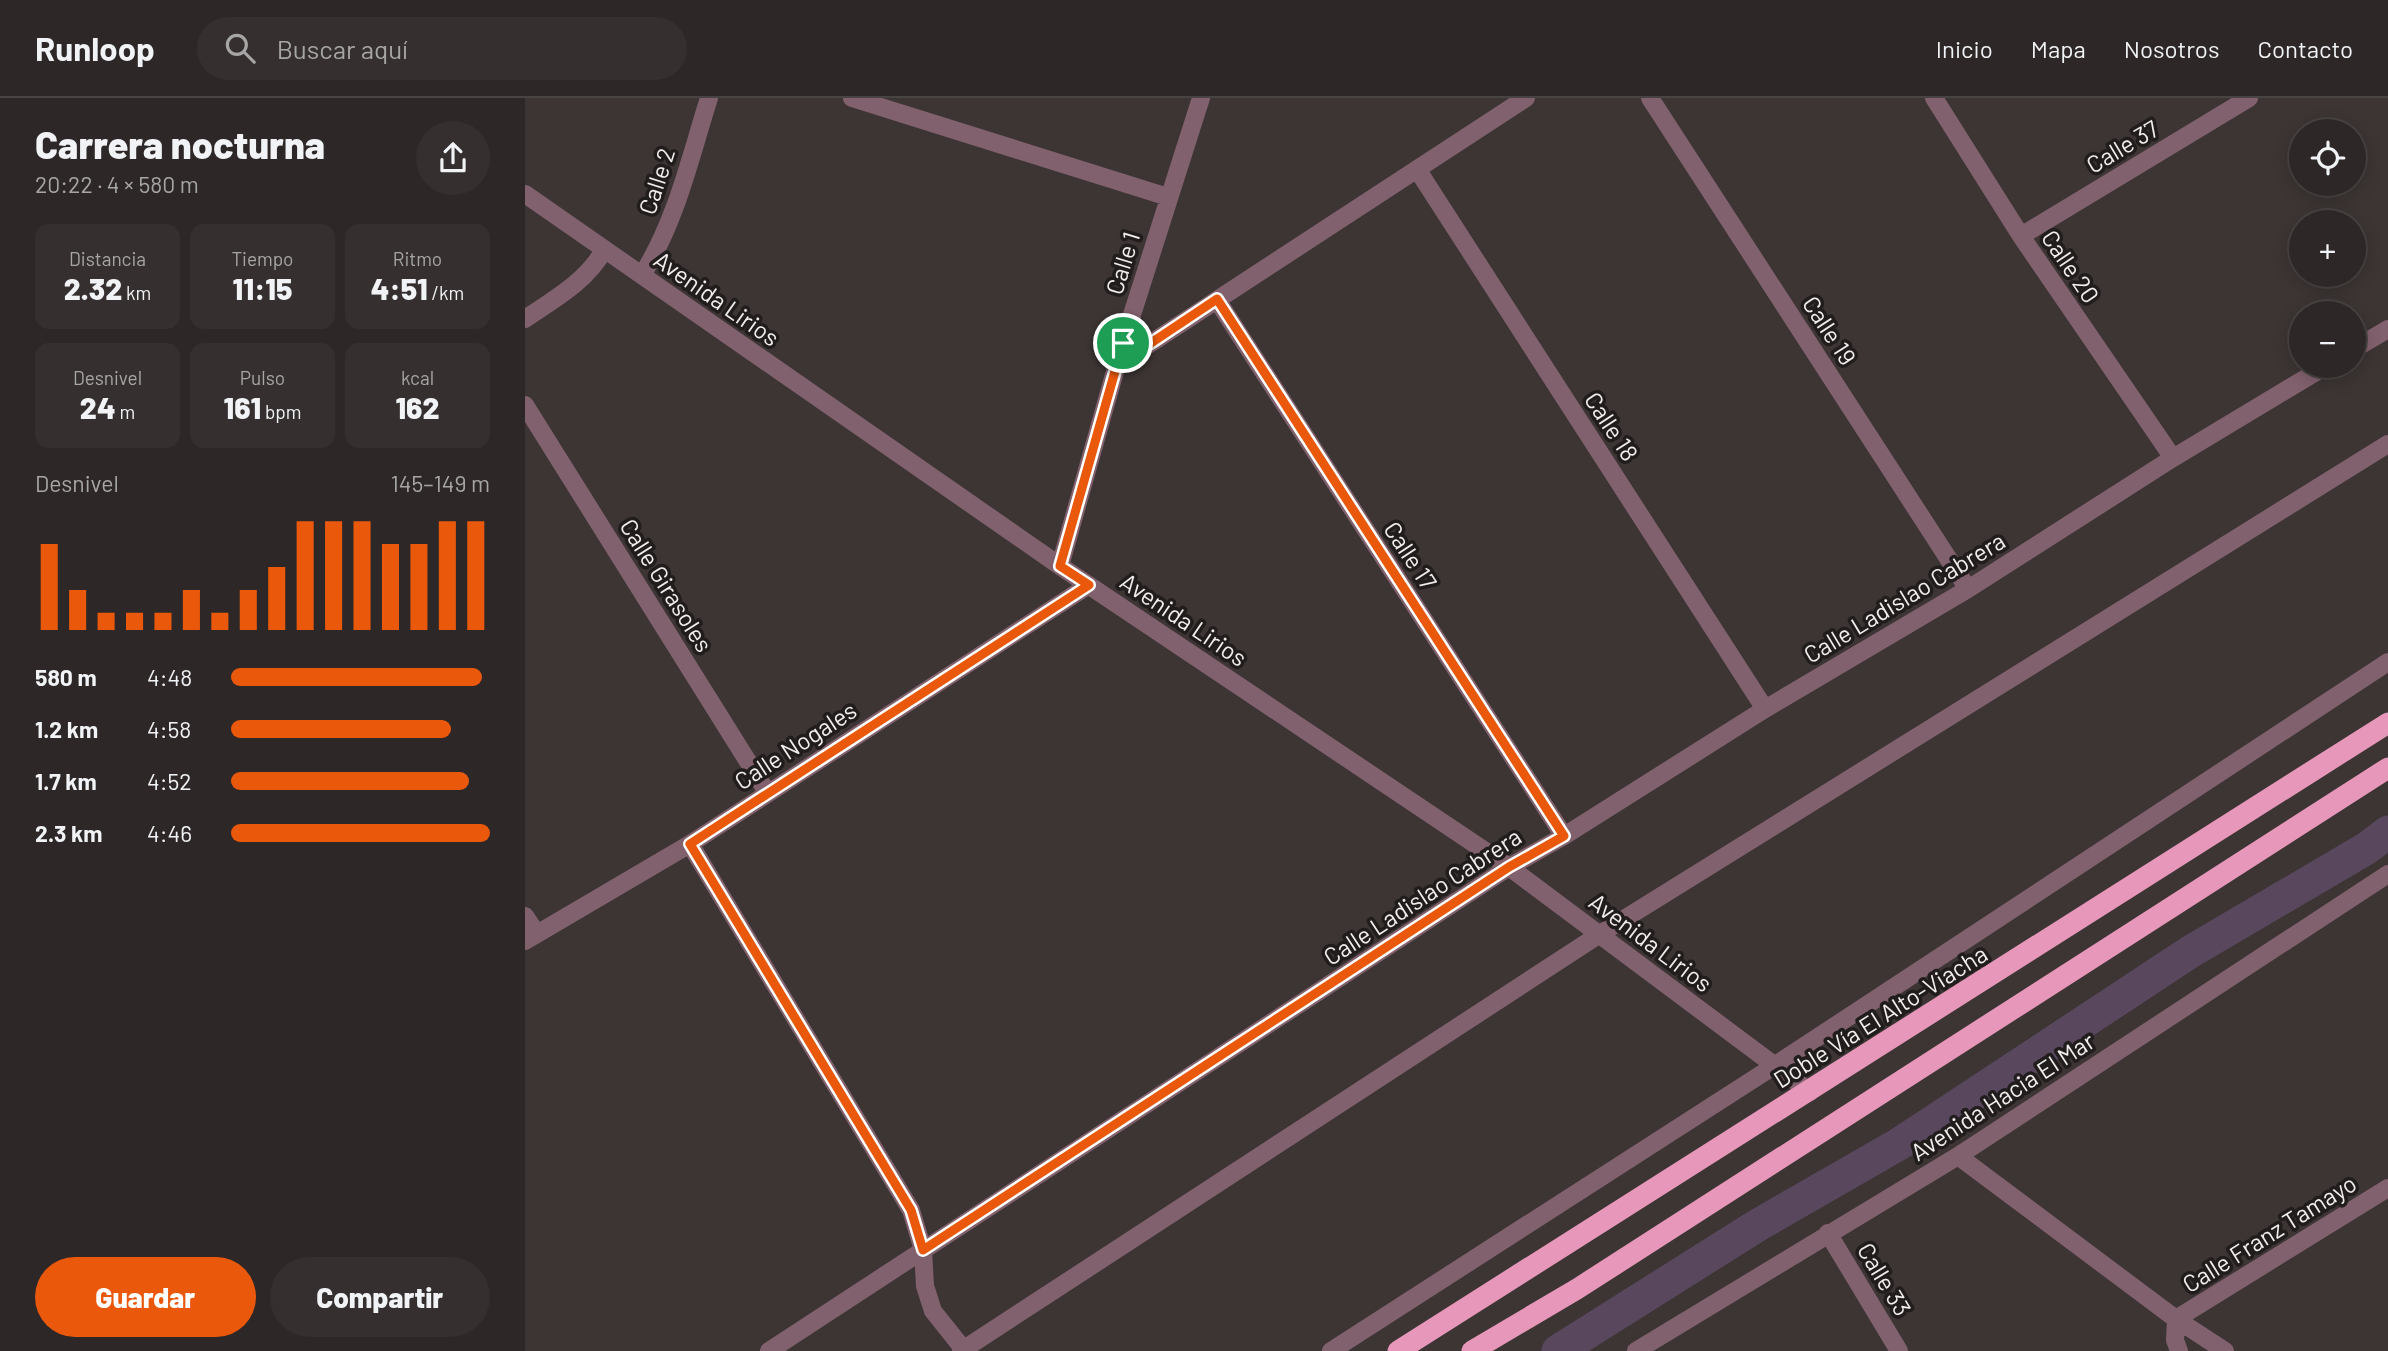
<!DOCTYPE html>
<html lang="es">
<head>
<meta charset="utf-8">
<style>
	:root { --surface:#2d2827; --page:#35302f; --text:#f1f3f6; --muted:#a7a6a7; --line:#484444; --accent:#ea580c }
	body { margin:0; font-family:Barlow,sans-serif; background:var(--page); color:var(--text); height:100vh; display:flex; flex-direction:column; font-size:26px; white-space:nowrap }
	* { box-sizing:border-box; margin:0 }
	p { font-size:23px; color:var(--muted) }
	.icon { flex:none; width:38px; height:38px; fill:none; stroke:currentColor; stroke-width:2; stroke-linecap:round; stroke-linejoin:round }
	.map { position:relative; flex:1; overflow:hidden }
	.sheet { display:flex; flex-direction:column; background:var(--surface); width:525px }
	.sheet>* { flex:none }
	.buttons { position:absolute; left:1764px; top:21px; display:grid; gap:14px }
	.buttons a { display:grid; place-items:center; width:77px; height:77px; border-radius:50%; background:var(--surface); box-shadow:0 4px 18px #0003,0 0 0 2px var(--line); font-size:35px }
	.pin { position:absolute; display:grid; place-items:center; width:60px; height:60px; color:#fff; margin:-30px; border:4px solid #fff; border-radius:50%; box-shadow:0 2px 7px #0007 }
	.round { display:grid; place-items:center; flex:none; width:74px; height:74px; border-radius:37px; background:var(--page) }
	.headline { display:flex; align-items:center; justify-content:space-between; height:119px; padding:0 35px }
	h1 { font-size:38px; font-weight:800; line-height:52px }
	.metrics { display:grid; grid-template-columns:repeat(3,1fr); gap:10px; height:119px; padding:7px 35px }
	.metrics div { display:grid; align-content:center; border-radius:14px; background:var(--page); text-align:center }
	.metrics b { font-size:30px; font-weight:800 }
	.metrics small { font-size:19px; font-weight:400 }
	.metrics p { font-size:19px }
	.chart { height:196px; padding:14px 35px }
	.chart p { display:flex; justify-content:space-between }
	.chart svg { width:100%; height:126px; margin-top:7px; stroke:var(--accent); stroke-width:6 }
	.cta { display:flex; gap:14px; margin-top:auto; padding:14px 35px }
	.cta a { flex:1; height:80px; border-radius:42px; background:var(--accent); color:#fff; font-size:28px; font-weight:800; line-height:80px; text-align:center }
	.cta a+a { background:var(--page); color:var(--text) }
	ul { padding:0 35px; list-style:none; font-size:23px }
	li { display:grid; grid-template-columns:112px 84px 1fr; align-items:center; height:52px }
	li i { height:18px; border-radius:9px; background:var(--accent) }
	header { display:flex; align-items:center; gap:42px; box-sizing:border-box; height:98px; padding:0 35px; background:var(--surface); border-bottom:2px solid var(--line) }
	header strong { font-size:33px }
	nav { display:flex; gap:38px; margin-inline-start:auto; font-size:24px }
	.search { width:490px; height:63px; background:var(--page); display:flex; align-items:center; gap:18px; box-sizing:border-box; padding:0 24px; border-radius:38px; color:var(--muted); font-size:26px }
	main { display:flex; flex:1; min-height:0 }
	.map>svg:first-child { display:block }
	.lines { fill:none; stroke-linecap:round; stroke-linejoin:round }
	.canal { stroke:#59475e; stroke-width:33 }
	.street { stroke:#82616e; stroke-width:18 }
	.highway { stroke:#e797b9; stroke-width:21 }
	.route-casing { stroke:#fff; stroke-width:14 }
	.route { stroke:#ea580c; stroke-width:9 }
	.labels { text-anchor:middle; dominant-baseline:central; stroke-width:7; stroke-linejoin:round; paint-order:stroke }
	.street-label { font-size:24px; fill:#f3eeee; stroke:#211d1d }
</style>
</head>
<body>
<header>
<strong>Runloop</strong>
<div class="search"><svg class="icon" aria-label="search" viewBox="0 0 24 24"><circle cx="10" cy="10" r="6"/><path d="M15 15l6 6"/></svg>Buscar aquí</div>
<nav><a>Inicio</a><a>Mapa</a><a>Nosotros</a><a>Contacto</a></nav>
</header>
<main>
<section class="sheet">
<div class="headline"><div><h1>Carrera nocturna</h1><p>20:22 · 4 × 580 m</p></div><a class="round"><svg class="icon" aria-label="share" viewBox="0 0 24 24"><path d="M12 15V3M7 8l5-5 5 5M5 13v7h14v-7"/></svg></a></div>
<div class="metrics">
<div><p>Distancia</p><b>2.32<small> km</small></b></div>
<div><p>Tiempo</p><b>11:15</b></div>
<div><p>Ritmo</p><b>4:51<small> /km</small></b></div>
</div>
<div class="metrics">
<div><p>Desnivel</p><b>24<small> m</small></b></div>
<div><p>Pulso</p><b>161<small> bpm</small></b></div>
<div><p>kcal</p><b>162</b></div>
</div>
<div class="chart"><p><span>Desnivel</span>145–149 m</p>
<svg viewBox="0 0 160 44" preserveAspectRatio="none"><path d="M5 44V14M15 44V30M25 44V38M35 44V38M45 44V38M55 44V30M65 44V38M75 44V30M85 44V22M95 44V6M105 44V6M115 44V6M125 44V14M135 44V14M145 44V6M155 44V6"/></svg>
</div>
<ul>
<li><b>580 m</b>4:48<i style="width:97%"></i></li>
<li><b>1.2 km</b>4:58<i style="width:85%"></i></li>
<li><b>1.7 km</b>4:52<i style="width:92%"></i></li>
<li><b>2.3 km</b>4:46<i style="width:100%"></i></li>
</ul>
<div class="cta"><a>Guardar</a><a>Compartir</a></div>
</section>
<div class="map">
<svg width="1863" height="1253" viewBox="0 0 1863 1253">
	<rect width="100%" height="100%" fill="#3c3534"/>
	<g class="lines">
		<path class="canal" d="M1033,1253L1233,1127L1374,1046L1665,854L1842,750L1863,734"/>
		<path class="street" d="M327,0L643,99
			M1125,0L1443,491
			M1409,0L1496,138L1648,360
			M892,71L1240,611
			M0,96L535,468L984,769L1285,994
			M1496,138L1724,0
			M117,177C151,124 165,60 184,0
			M692,202L1039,738
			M0,221C29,201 61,184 79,152
			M598,245L611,249L623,247L1001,0
			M1829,251L1863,231
			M0,307L242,694
			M535,468L598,245L676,0
			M165,746L386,1112L398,1152L400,1188L408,1213L440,1253
			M0,818L12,836
			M0,843L165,746L564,487
			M1433,1058L1651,1221L1700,1253
			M1303,1135L1374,1253
			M1651,1221L1863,1090
			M1651,1221L1650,1242L1654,1253
			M244,1253L984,769L1039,738L1240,611L1443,491L1648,360L1801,268
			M436,1253L1075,836L1863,346
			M806,1253L1249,968L1863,564
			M1111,1253L1433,1058L1863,776"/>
		<path class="highway" d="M873,1253L1863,625
			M947,1253L1052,1191L1863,670"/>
	</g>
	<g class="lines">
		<g class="route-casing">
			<path id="route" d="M692,201L1039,738L984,769L398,1152L386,1112L165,746L564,487L535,468L598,245L611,249L623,247Z"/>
		</g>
		<use href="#route" class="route"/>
	</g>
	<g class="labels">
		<g class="street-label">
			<text transform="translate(1597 48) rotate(-31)">Calle 37</text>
			<text transform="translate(131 83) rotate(-72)">Calle 2</text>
			<text transform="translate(597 165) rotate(-73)">Calle 1</text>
			<text transform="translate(1546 168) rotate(56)">Calle 20</text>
			<text transform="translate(192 200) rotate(35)">Avenida Lirios</text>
			<text transform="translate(1305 232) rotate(57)">Calle 19</text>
			<text transform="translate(1087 328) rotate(57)">Calle 18</text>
			<text transform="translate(886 457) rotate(57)">Calle 17</text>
			<text transform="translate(142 487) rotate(58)">Calle Girasoles</text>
			<text transform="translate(1379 499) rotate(-31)">Calle Ladislao Cabrera</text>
			<text transform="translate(659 521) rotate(34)">Avenida Lirios</text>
			<text transform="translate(270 647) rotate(-33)">Calle Nogales</text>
			<text transform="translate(897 798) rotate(-33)">Calle Ladislao Cabrera</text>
			<text transform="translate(1126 844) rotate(37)">Avenida Lirios</text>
			<text transform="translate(1355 918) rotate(-32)">Doble Vía El Alto-Viacha</text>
			<text transform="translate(1477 998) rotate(-33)">Avenida Hacia El Mar</text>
			<text transform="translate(1744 1135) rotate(-32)">Calle Franz Tamayo</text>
			<text transform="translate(1360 1181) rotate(59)">Calle 33</text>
		</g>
	</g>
</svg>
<div class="buttons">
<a><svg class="icon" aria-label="locate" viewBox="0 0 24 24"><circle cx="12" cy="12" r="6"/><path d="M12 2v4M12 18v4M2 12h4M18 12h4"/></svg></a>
<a>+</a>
<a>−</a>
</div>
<div class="pin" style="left:598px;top:245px;background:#1e9e55"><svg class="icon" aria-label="arrive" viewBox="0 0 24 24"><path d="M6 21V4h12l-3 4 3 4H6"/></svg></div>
</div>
</main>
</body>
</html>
